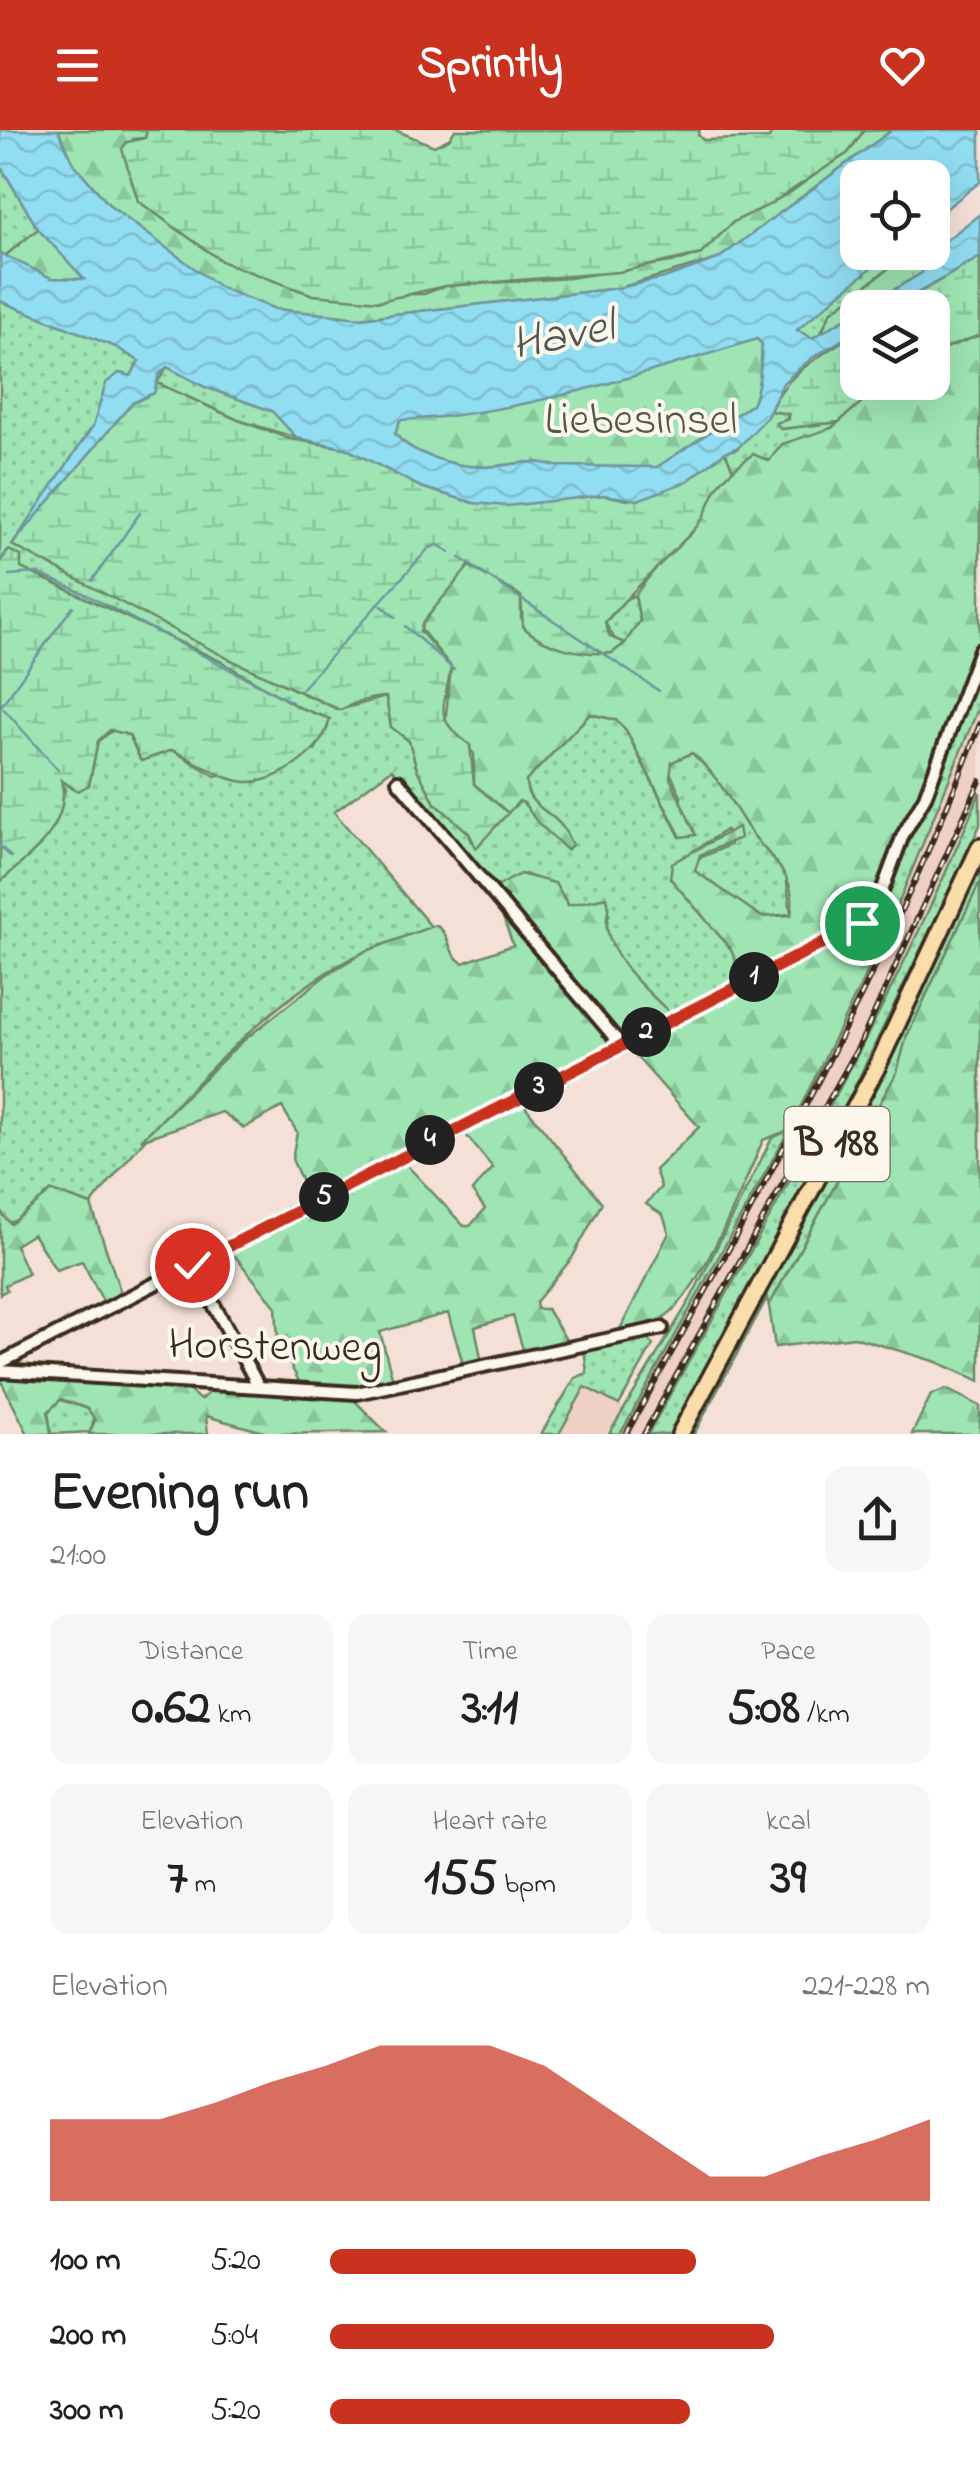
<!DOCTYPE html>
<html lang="en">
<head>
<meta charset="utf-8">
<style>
	:root { --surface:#fff; --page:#f6f6f6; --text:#202124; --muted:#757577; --accent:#c8321e }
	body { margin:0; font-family:"Indie Flower",sans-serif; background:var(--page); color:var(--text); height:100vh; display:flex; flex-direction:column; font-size:38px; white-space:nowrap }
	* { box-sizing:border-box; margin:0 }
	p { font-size:32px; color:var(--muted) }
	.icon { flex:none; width:55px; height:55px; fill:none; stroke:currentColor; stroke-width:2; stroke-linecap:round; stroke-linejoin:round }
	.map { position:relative; height:1304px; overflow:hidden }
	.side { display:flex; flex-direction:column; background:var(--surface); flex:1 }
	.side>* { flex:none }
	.buttons { position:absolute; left:840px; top:30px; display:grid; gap:20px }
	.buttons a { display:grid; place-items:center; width:110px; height:110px; border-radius:20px; background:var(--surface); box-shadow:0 10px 40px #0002; font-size:50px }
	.pin { position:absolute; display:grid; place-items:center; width:85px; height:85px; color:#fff; margin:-42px; border:5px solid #fff; border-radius:50%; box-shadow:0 2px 10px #0007 }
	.km { position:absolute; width:50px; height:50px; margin:-25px; border-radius:50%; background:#222; color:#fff; font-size:28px; line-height:50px; text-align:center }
	.round { display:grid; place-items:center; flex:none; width:105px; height:105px; border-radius:20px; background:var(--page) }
	.summary { display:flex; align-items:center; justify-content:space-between; height:170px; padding:0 50px }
	h1 { font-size:55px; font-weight:700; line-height:75px }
	.stats { display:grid; grid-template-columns:repeat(3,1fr); gap:15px; height:170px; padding:10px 50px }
	.stats div { display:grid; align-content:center; border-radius:20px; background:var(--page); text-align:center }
	.stats b { font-size:50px; font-weight:700 }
	.stats small { font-size:28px; font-weight:400 }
	.stats p { font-size:28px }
	.chart { height:280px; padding:20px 50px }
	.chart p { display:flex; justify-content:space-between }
	.chart svg { width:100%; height:180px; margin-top:10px; fill:var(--accent); opacity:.7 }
	ul { padding:0 50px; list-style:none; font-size:32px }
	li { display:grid; grid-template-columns:160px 120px 1fr; align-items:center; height:75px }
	li i { height:25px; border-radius:12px; background:var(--accent) }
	header { display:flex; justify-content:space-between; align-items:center; height:130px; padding:0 50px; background:var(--accent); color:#fff; font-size:45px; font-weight:700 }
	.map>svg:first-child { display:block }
	.built { fill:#efd0c6 }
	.grass { fill:url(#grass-dots); stroke:#6c8868; stroke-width:2.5 }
	.forest { fill:url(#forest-firs); stroke:#6c8868; stroke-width:2.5 }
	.wetland { fill:url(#wetland-marsh); stroke:#6c8868; stroke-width:2.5 }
	.water { fill:url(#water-waves); stroke:#6f959d; stroke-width:2.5; fill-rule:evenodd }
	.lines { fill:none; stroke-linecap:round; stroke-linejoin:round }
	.stream { stroke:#6f959d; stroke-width:2.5 }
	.minor-casing { stroke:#3b2a1e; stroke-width:18 }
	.primary-casing { stroke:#3b2a1e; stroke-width:22 }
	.minor { stroke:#fbf7ec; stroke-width:10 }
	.primary { stroke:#f9ddab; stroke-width:15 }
	.rail-casing { stroke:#3b2a1e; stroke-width:6 }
	.rail { stroke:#fbf7ec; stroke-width:2.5; stroke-dasharray:8; stroke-linecap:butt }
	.route-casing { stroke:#fff; stroke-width:20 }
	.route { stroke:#c8321e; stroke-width:12 }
	.labels { text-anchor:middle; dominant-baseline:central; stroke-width:8; stroke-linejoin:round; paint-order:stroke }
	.shield { fill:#fbf7ec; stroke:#75685c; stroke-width:2.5 }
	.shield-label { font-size:42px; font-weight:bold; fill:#3b2a1e }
	.park-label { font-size:45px; fill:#545943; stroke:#fbf7ec }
	.street-label { font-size:45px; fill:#3b2a1e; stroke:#fbf7ec }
	.water-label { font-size:48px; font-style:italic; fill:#505753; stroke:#fbf7ec }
</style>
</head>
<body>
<header><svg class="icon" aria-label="menu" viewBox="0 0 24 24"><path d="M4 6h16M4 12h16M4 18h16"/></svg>Sprintly<svg class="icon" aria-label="heart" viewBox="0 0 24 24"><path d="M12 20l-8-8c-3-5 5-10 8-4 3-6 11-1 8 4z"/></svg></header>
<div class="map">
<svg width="980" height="1304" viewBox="0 0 980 1304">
	<defs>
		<pattern id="grass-dots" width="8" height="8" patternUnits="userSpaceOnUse" patternTransform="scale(2.5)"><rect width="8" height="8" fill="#9ee5b3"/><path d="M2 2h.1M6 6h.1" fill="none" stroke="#89c59a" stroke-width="1.8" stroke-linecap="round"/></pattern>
		<pattern id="forest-firs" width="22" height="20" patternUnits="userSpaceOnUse" patternTransform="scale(2.5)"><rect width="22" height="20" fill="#9ee5b3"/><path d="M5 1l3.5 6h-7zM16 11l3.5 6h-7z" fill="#89c59a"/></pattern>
		<pattern id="wetland-marsh" width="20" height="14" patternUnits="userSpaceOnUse" patternTransform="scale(2.5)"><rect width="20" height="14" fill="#9ee5b3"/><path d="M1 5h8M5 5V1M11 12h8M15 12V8" fill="none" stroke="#89c59a"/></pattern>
		<pattern id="water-waves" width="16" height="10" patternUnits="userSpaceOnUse" patternTransform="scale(2.5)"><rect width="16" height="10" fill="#91ddf1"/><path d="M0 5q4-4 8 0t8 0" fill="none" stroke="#7ebece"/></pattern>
	</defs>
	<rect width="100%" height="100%" fill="#f4e0d6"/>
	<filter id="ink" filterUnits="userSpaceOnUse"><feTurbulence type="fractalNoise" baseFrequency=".01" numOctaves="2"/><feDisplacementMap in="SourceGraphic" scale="20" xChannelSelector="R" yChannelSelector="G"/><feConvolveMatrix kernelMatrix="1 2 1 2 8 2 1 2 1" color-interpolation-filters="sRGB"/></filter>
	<g filter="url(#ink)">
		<path class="built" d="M980,574V662L910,821L841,958L648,1304H620L841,899L893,789Z
			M585,1257L623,1277L609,1304H559Z"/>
		<path class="grass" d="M0,35L38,99L5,126L0,123Z
			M889,123H909L831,182L821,203L812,208L797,201L806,188Z
			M0,171L116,217L139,231L131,246L119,243L93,296L13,415L231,530L339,580L386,567L391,597L409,611L417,639L435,673L469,703L471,711L521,671L567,720C564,711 561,696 554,689C542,678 526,671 526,651L590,584L616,590L626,601L679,705L681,666L669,640L675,628L692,623L724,655L750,701L786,744L791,784L762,787L702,748L695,741L697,729L730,715L726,700L693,721L671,748L730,818L736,830L735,851L671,884C648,861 596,820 609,784L590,772L568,775L557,756L525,744L493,759L392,639L334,682L433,799C411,806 388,812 367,821C271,862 155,993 91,1075L52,1061L16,1092H5L0,1077V752L40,716L65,660L61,650L73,659L89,655L98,611L115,599L129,605L141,631L172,620L215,646L315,620L328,597L222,532L20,438L8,420L0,432Z
			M167,237L205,257L272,281L297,308L238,290L157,253Z
			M770,281L789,284L781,299L839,292C817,312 792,301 769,331L753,325L733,340L725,322L737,319Z
			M635,465L640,491L625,513L616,511L605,493L626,469Z
			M973,549L980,550V574L885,806L865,795L878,781Z
			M980,662V695L975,706L845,977L670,1304H648C765,1094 889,886 980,662Z
			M980,730V752L907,906L897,942L769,1176L767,1168L694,1304H686Z
			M789,1000L625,1296L620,1304H609L690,1170L772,1008Z
			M647,1206L653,1215L619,1275L585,1257L559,1304H541L575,1248L587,1243L584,1218Z
			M57,1269L88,1278L94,1287L91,1302L51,1304L48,1282Z"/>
		<path class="forest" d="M58,0H147L145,8L133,9L138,71L223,132L313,165L424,164L445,156L569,148L684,130L701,124L733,92L791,62L851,19L863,1L892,0L718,129L619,158L361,188L275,179L221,159L111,77L74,34Z
			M38,99L83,144L84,150L51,148L5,126Z
			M980,205V550L967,547L924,661L867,782L735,851L736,831L730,818L670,748L672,733L738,697L740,708L700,725L695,741L762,787L791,785C799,744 767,727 748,698C730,671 718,645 692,623L672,632L670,648L696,705L681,707L626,600L616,590L590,584L526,651C526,675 547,679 560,694C565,699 569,709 572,715L567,720L537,692L524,673L519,671L508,683L474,654V624L445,594L451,537L420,498L462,439L469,436L521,466V488L582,522L612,523L625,513L640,491L635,465L669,421L691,404L717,352L753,324L769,331L782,314L832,298L866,268L916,253L932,252L942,219Z
			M757,209L762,214C761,232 760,260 752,274L657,338L555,336C531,327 509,337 484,337C456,337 413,325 395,304L400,290Z
			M520,744L555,753L568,775L607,767C611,779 605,787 607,799C614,834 647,860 671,884L309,1067L292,1029L297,1002L282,977L244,998L222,982L141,1010L239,914L326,845L364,822L435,795C452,803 446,824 463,833L513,815L493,759Z
			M980,752V1251L937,1232L854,1207L775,1217L769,1176L897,942L907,906Z
			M865,795L885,806L789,1000L763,1010C745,1053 705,1149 673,1180C659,1194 636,1199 617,1205L669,1103L663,1085L646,1074L661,1057L655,1040L699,997L628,917Z
			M521,971L602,1073L572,1128L536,1172L537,1179H547L568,1213L524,1223L513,1186L475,1197L482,1233L464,1237L448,1183L380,1202L394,1254L302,1257L278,1211L276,1177L230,1120L402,1030L464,1096H470L485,1079L472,1061L493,1038L461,999Z
			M52,1061L91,1075L122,1166L105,1175L82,1131L56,1140L33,1104L15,1115L28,1144L5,1155L7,1160L0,1164V1082L11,1094Z
			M9,1247L186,1258L200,1270L214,1259L351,1267L386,1302L271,1304L206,1286L208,1304H89L95,1290L88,1279L61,1269L48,1282L51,1304H28L1,1251Z
			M946,1259L980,1276V1304H912L931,1265Z"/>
		<path class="wetland" d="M147,0H395L434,16L449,9L455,0H700L698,5L703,10L769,8L773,0H864L848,23L769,75L733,92L701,124L619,142L445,156L380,171L313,165L223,132L138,71L122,19L127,12L145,8Z
			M909,123H930L922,143L821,203L831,182Z
			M980,127V205L933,223L932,178H893Z
			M857,201L858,255L893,253L866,268L839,292L781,299L776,293L789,289V284L770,281C787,240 823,226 857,201Z
			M157,253L238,290L290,309L345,318L421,357L474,373L604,365L628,370L690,349L725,322L733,340C708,359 713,381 691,403C662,433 632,461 605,492L610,507L625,513L612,523C581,525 546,518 523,497L521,466L469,436L423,492L420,501L451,537C444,581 432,587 470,615L474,654L508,683L476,718L469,703L435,673L417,639L409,611L391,597L386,567C372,567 353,573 340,580L231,530L12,415L132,273L154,263Z
			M9,420L21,426V438L222,532L298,577L330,589C325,608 315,620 299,632C244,672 224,644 172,620L141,631L129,605L110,600L98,611L89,655L78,661L61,650C73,695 30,725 0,752V432Z"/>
		<path class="water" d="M0,0H58L74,34L111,77L221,158L275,179L361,188L619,158L664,148L718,129L892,0H980V52L933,89L932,48H858V122L889,123L797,200L812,208L857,182V201L812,228L783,253L767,287L739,317L725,322L686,352L638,370L604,365L507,376L474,373L421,357L345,318L297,308L272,281L205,257L167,237L159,244L154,263L132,273L12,415L93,296L106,253L119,243L131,246L139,231L116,217L0,171V123L51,148L84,149L38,99L0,35ZM757,209L762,214C761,232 760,260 752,274L657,337L555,336C531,327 509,337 484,337C456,337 412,325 395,304L400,290C513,286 648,243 757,209Z
			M980,84V127L893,177H865L922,143L928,124Z"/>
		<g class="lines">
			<path class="stream" d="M460,428L659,561
				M0,431L6,423
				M9,445L37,443L83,463L292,572
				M92,451L140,383
				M381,475L395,487
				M405,496L454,540
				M301,559L429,418L438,415L450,422
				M1,576L73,476
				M3,578L58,640
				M0,716L11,727"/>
			<g class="minor-casing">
				<path id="minor" d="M398,651L621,915
					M192,1135L259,1257
					M0,1233L862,793L876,777L903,705L925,667L980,520
					M0,1241L357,1263L662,1198"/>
			</g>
			<g class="primary-casing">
				<path id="primary" d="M680,1304L876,939L980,717"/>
			</g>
			<use href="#minor" class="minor"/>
			<use href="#primary" class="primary"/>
			<g class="rail-casing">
				<path id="rail" d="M626,1304C756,1072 885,842 980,594
					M644,1304L860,914L980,651"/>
			</g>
			<use href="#rail" class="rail"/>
		</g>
	</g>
	<g class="lines" filter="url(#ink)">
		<g class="route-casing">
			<path id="route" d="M192,1135L862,793"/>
		</g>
		<use href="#route" class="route"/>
	</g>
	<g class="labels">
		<rect class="shield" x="784.5" y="977" width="105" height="74" rx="8"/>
		<g class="shield-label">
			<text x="837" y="1014">B 188</text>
		</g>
		<g class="park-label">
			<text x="641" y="292">Liebesinsel</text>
		</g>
		<g class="street-label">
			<text transform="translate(275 1218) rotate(1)">Horstenweg</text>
		</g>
		<g class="water-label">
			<text transform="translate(563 207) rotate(-11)">Havel</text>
		</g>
	</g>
</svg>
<div class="buttons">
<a><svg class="icon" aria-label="locate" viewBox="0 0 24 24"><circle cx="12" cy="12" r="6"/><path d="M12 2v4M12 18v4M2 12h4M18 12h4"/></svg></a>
<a><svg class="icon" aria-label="layers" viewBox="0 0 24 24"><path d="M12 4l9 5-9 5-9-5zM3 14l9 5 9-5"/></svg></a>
</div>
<div class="pin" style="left:862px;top:793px;background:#1e9e55"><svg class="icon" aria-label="arrive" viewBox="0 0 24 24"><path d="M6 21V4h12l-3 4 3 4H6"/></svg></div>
<div class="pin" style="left:192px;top:1135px;background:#d93025"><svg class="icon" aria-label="check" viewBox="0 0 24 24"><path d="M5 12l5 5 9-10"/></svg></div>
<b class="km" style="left:754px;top:847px">1</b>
<b class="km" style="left:646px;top:902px">2</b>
<b class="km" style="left:539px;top:957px">3</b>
<b class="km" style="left:430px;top:1010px">4</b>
<b class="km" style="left:324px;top:1067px">5</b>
</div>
<section class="side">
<div class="summary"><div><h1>Evening run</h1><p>21:00</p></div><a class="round"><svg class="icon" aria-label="share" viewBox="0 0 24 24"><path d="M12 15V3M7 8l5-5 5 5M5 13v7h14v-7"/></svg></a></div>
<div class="stats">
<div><p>Distance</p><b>0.62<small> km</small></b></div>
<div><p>Time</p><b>3:11</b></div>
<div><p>Pace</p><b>5:08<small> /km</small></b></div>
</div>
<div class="stats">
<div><p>Elevation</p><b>7<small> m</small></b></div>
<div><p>Heart rate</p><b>155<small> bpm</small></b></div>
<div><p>kcal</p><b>39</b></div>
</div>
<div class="chart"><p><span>Elevation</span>221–228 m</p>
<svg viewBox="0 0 160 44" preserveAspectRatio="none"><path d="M0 44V24L10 24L20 24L30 20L40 15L50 11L60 6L70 6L80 6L90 11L100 20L110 29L120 38L130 38L140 33L150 29L160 24V44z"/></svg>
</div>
<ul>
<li><b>100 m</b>5:20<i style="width:61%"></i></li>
<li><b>200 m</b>5:04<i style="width:74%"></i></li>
<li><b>300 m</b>5:20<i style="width:60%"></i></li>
</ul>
</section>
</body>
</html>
